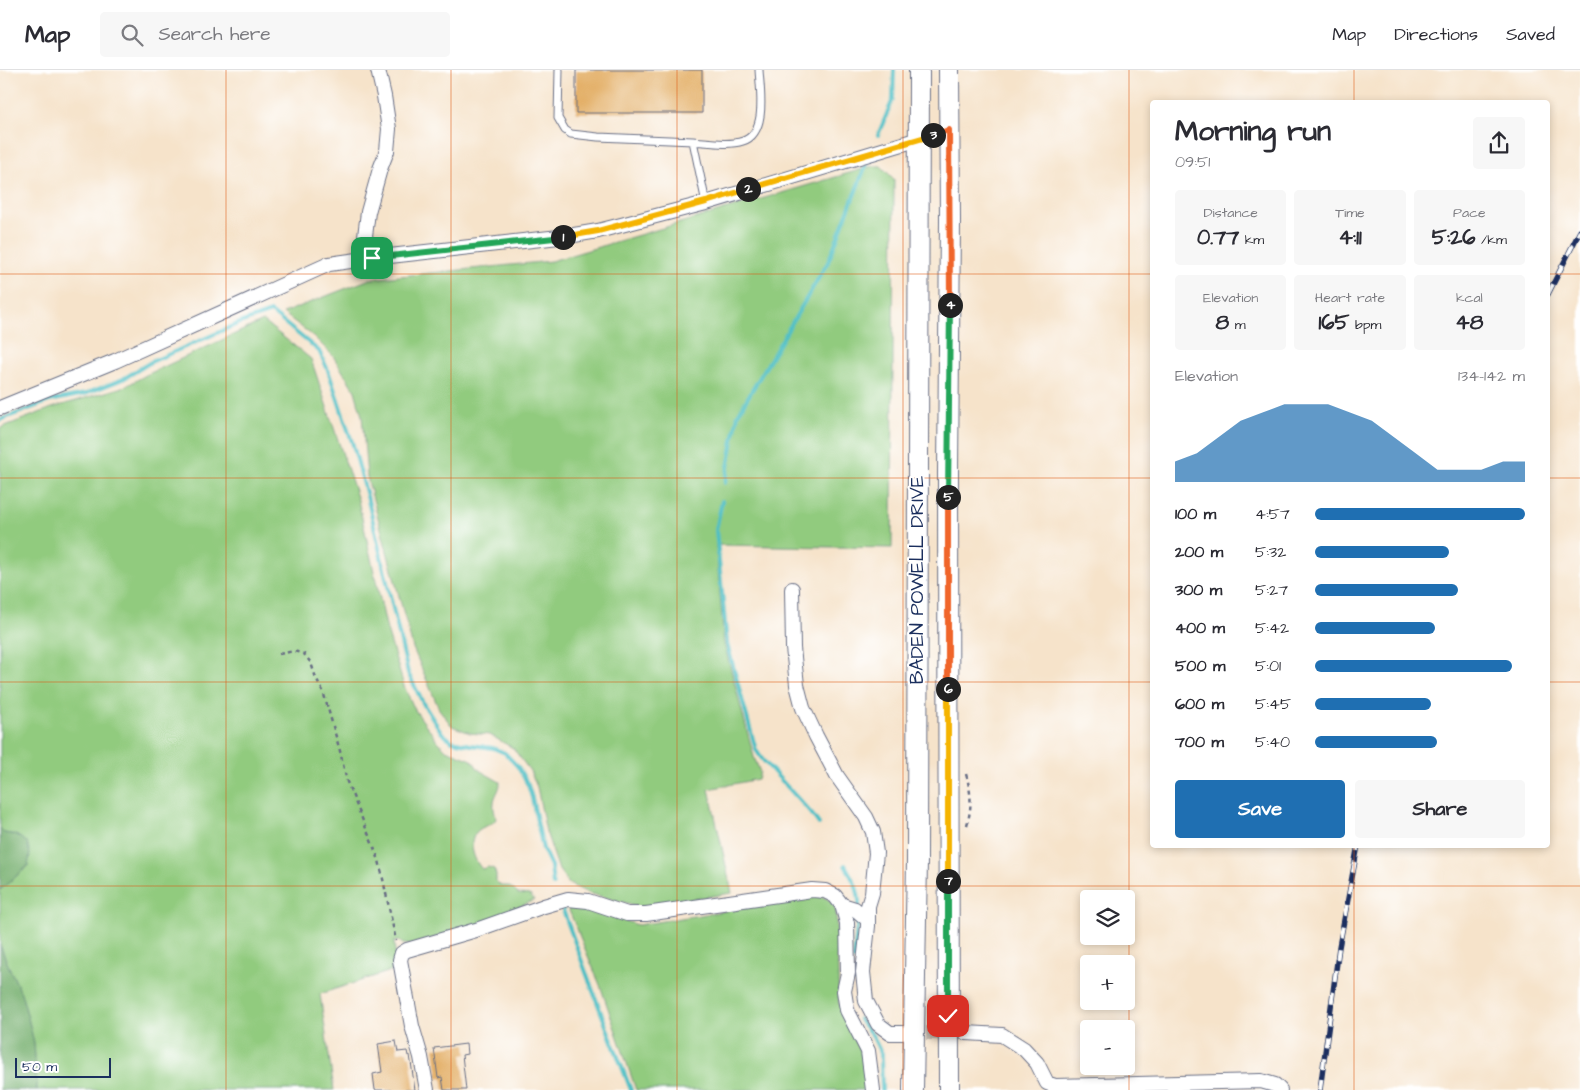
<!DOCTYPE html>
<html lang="en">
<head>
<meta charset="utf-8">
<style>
	:root { --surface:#fff; --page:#f7f7f7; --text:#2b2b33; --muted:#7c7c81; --line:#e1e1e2; --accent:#1f6fb2 }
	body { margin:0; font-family:"Architects Daughter",sans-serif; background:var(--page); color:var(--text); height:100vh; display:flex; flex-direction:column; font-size:19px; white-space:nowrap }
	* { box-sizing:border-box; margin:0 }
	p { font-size:16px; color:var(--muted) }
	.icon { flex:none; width:28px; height:28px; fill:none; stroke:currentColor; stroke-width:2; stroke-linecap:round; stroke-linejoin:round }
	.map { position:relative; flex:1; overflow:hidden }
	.panel { position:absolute; left:1150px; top:30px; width:400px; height:748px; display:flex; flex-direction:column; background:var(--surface); border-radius:5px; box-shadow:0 2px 8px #0003 }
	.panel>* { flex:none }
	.tools { position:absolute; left:1080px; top:820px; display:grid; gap:10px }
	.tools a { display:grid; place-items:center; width:55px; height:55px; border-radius:5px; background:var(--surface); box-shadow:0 2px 8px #0003; font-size:25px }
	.scale { position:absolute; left:15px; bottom:12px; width:96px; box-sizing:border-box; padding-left:5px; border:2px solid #1b2f5e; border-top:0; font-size:14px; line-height:18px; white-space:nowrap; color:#1b2f5e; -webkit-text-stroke:4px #fff; paint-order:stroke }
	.pin { position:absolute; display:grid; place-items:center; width:42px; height:42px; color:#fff; margin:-21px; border-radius:10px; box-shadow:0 2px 8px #0006 }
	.km { position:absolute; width:25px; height:25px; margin:-12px; border-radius:50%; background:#222; color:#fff; font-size:14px; line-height:25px; text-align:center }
	.round { display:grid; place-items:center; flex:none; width:52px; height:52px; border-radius:5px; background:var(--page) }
	.headline { display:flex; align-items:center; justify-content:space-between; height:85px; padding:0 25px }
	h1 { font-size:28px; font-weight:700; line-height:38px }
	.figures { display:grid; grid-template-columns:repeat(3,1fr); gap:8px; height:85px; padding:5px 25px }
	.figures div { display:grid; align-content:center; border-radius:5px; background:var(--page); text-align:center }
	.figures b { font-size:21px; font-weight:700 }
	.figures small { font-size:14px; font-weight:400 }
	.figures p { font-size:14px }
	.chart { height:140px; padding:10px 25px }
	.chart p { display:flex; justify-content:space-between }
	.chart svg { width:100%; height:90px; margin-top:5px; fill:var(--accent); opacity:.7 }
	.primary-button { display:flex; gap:10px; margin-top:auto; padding:10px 25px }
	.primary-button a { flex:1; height:58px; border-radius:5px; background:var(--accent); color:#fff; font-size:20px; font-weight:700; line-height:58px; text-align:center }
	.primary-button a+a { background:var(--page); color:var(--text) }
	ul { padding:0 25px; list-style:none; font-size:16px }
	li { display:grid; grid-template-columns:80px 60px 1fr; align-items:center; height:38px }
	li i { height:12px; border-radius:6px; background:var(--accent) }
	header { display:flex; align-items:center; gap:30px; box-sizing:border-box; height:70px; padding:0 25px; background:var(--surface); border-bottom:1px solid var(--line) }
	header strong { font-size:24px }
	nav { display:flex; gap:28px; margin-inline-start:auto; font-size:18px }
	.search { width:350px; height:45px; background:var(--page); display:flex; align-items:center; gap:12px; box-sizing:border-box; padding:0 18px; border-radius:5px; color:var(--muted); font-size:19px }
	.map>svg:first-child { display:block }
	.green { fill:#91cb7e; stroke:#567d6e }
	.forest { fill:#74af6d; stroke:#486f66 }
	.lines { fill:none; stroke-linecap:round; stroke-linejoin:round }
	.stream { stroke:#50bfc5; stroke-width:4 }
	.building { fill:#e3ae65 }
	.street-tunnel { stroke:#cabfb4; stroke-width:14; stroke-dasharray:14 7; stroke-linecap:butt }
	.lane-casing { stroke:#686e84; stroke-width:9 }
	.street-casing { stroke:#686e84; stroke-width:16 }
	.secondary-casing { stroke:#686e84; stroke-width:22 }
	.path { stroke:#686e84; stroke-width:2.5; stroke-dasharray:4 4; stroke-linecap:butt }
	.lane { stroke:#fff; stroke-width:7 }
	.street { stroke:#fff; stroke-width:14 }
	.secondary { stroke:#fff; stroke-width:20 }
	.rail-casing { stroke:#1b2f5e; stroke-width:5.5 }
	.rail { stroke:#fff; stroke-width:4; stroke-dasharray:11; stroke-linecap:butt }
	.split-1-casing { stroke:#fff; stroke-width:10 }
	.split-2-casing { stroke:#fff; stroke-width:10 }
	.split-3-casing { stroke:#fff; stroke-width:10 }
	.split-4-casing { stroke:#fff; stroke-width:10 }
	.split-5-casing { stroke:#fff; stroke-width:10 }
	.split-6-casing { stroke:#fff; stroke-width:10 }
	.split-7-casing { stroke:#fff; stroke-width:10 }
	.split-8-casing { stroke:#fff; stroke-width:10 }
	.split-1 { stroke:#22a559; stroke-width:6 }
	.split-2 { stroke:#f5b400; stroke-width:6 }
	.split-3 { stroke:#f5b400; stroke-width:6 }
	.split-4 { stroke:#f0652b; stroke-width:6 }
	.split-5 { stroke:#22a559; stroke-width:6 }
	.split-6 { stroke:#f0652b; stroke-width:6 }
	.split-7 { stroke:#f5b400; stroke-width:6 }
	.split-8 { stroke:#22a559; stroke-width:6 }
	.grid { fill:none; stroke:#de5710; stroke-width:1; stroke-opacity:0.55 }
	.labels { text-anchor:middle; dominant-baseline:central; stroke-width:4; stroke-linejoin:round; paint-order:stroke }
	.street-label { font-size:19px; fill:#1b2f5e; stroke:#fff }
</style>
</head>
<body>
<header>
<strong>Map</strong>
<div class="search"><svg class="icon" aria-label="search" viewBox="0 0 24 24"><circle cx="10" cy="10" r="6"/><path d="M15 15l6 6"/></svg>Search here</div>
<nav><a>Map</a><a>Directions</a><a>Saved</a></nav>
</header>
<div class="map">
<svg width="1580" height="1020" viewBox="0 0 1580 1020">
	<rect width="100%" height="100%" fill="#fff"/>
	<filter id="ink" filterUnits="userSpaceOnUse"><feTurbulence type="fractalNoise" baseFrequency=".02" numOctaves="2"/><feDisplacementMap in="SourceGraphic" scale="10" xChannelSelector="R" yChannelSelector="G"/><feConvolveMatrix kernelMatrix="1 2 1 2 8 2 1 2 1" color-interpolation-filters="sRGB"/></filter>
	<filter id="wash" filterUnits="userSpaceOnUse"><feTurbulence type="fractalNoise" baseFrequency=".0096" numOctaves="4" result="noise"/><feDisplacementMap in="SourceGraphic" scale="20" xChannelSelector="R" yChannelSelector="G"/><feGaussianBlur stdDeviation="1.12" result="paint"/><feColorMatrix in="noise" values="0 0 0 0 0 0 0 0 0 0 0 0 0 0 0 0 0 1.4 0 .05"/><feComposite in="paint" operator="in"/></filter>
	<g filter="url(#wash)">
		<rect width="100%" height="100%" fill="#f6e3ca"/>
		<path class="green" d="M873,96H881L894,109L892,478L716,475L724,573L754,687L760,702L758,709L709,719L732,823L642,837L588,823L569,814L559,800L546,762L537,717L530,701L513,678L490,665L470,663L452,656L439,639L413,578L367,407L362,346L355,321L333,286L313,266L283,243L370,209L551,191Z
			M263,251L311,289L358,430L387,560L404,616L415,640L436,669L446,680L472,690L479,700L500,712C500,721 495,724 494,732C493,738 495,743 496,749C491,756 486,755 480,759C466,768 473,790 482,799L488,797L494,799L496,805V811L501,816H508L513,819L518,824L530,825L534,830L487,852L411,875L403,874L399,871L394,872L397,899L320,924L334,1020H37L34,973L28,948L21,923L8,895L0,875V820L28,796L16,765L4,763L0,758V358L52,338L126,316L146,305Z
			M817,826C827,827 833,831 836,841L839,934L862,986L866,1018L865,1020H636L600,915L568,838L577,837L592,840L638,855Z"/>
		<path class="forest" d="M0,758L4,763L16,765L27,772L30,784L28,796L0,820Z
			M0,875L8,895L21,923L28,948L34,973L37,1020H0Z"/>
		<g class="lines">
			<path class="stream" d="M878,65L893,29L894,0
				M0,350L50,331L85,324L123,309L151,292L242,252L271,242L319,281L328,300L353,375L367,426L408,603L424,635L442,663L452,671L471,675L493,678L505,683L518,697L528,715L532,728L543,779L551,796L553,815
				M725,413L738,344L828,192L866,95
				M722,431L716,460L727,574L756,680L762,689L811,743L819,754
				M845,795C852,808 860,820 859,835
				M563,840C585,900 607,960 631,1020
				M854,889L858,848
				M859,949L872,965L881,983L882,1020"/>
		</g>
		<g id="blocks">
			<path class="building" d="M576,0H702V43H576Z
				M396,971L398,982L407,981L408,986L410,985L415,1020H375L373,1004L382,1002L378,974Z
				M466,974L467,984L462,985L466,1020H444L442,1007L438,1008L434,978Z"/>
		</g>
	</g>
	<g filter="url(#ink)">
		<use href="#blocks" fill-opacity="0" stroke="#686e84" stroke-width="1"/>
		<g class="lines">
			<path class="street-tunnel" d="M905,963H956"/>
			<g class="lane-casing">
				<path id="lane" d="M559,0L558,48L565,60L571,64L598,67L693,71
					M706,133L693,71C708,72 728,76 743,71C768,63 760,19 759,0"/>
			</g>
			<g class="street-casing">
				<path id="street" d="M372,188L365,166L368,142L380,99L387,81L389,59L384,26L378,0
					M0,338L115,291L329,194L372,188L568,166L598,161L706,133L949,60
					M792,519L793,578L797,615L803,638L816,666L837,706L866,747L873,762L876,783L872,823L868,836V856L863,902L866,931L878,954L890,963H902
					M842,835L855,839L868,850
					M966,963L1002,965L1024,979L1037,993L1047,1013L1055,1016L1261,1011L1275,1015L1280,1020
					M427,1020L421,987L412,956L400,890L402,883L407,880L476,860L544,836L568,829L588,831L627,844H646L812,820L825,821L835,826L842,835L847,853L848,903L844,921L847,940L868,981L873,1020"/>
			</g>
			<g class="secondary-casing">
				<path id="secondary" d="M913,1020L917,791L919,0
					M949,1020L948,404L950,150L949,0"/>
			</g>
			<path class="path" d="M279,584L294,581L304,584L311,593L316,608L323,621L340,681L347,712L379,790L396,871
				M966,704C972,726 972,737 966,759"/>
			<use href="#lane" class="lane"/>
			<use href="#street" class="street"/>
			<use href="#secondary" class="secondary"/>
			<g class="rail-casing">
				<path id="rail" d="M1548,224L1580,161
					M1320,1020L1339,877L1358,775"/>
			</g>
			<use href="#rail" class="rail"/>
		</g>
	</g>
	<g class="lines" filter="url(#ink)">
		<g class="split-1-casing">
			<path id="split-1" d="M372,188L563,167"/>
		</g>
		<g class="split-2-casing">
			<path id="split-2" d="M563,167L598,161L706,132L748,119"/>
		</g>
		<g class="split-3-casing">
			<path id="split-3" d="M748,119L933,65"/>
		</g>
		<g class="split-4-casing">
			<path id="split-4" d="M933,65L949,60L950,235"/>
		</g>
		<g class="split-5-casing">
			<path id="split-5" d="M948,427L950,235"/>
		</g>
		<g class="split-6-casing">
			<path id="split-6" d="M948,619V427"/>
		</g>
		<g class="split-7-casing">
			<path id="split-7" d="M948,619V811"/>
		</g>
		<g class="split-8-casing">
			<path id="split-8" d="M948,811V946"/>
		</g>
		<use href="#split-1" class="split-1"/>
		<use href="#split-2" class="split-2"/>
		<use href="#split-3" class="split-3"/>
		<use href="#split-4" class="split-4"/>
		<use href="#split-5" class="split-5"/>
		<use href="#split-6" class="split-6"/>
		<use href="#split-7" class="split-7"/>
		<use href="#split-8" class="split-8"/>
	</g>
	<path class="grid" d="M226,0V1020M451,0V1020M677,0V1020M903,0V1020M1129,0V1020M1354,0V32M0,204H1152M1548,204H1580M0,408H1152M1548,408H1580M0,612H1152M1548,612H1580M1354,775V1020M0,816H1580"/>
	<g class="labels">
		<g class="street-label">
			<text transform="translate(917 510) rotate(-90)">BADEN POWELL DRIVE</text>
		</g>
	</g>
</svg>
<div class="tools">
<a><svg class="icon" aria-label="layers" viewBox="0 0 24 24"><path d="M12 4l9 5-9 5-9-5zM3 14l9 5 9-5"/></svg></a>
<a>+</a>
<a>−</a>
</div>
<div class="scale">50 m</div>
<div class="pin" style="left:372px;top:188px;background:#1e9e55"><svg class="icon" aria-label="arrive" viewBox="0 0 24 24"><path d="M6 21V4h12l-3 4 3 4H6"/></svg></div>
<div class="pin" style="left:948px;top:946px;background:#d93025"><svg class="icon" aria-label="check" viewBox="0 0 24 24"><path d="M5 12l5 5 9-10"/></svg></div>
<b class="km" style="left:563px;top:167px">1</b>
<b class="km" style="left:748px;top:119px">2</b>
<b class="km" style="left:933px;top:65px">3</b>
<b class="km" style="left:950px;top:235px">4</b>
<b class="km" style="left:948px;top:427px">5</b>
<b class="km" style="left:948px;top:619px">6</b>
<b class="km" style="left:948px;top:811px">7</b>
<section class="panel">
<div class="headline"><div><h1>Morning run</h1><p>09:51</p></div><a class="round"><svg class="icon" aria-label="share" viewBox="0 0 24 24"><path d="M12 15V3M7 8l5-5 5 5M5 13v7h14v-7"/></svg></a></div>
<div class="figures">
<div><p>Distance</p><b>0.77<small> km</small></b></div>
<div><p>Time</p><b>4:11</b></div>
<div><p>Pace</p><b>5:26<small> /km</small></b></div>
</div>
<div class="figures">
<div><p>Elevation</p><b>8<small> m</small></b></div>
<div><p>Heart rate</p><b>165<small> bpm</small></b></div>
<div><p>kcal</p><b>48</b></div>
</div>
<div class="chart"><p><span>Elevation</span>134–142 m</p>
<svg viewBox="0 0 160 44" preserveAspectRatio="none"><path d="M0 44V34L10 30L20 22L30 14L40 10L50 6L60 6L70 6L80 10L90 14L100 22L110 30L120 38L130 38L140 38L150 34L160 34V44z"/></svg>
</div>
<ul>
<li><b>100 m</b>4:57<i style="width:100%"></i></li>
<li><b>200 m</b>5:32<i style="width:64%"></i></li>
<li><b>300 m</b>5:27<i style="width:68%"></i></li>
<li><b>400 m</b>5:42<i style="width:57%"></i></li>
<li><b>500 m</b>5:01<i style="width:94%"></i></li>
<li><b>600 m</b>5:45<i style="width:55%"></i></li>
<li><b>700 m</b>5:40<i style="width:58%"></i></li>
</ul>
<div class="primary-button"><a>Save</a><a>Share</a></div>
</section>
</div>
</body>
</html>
